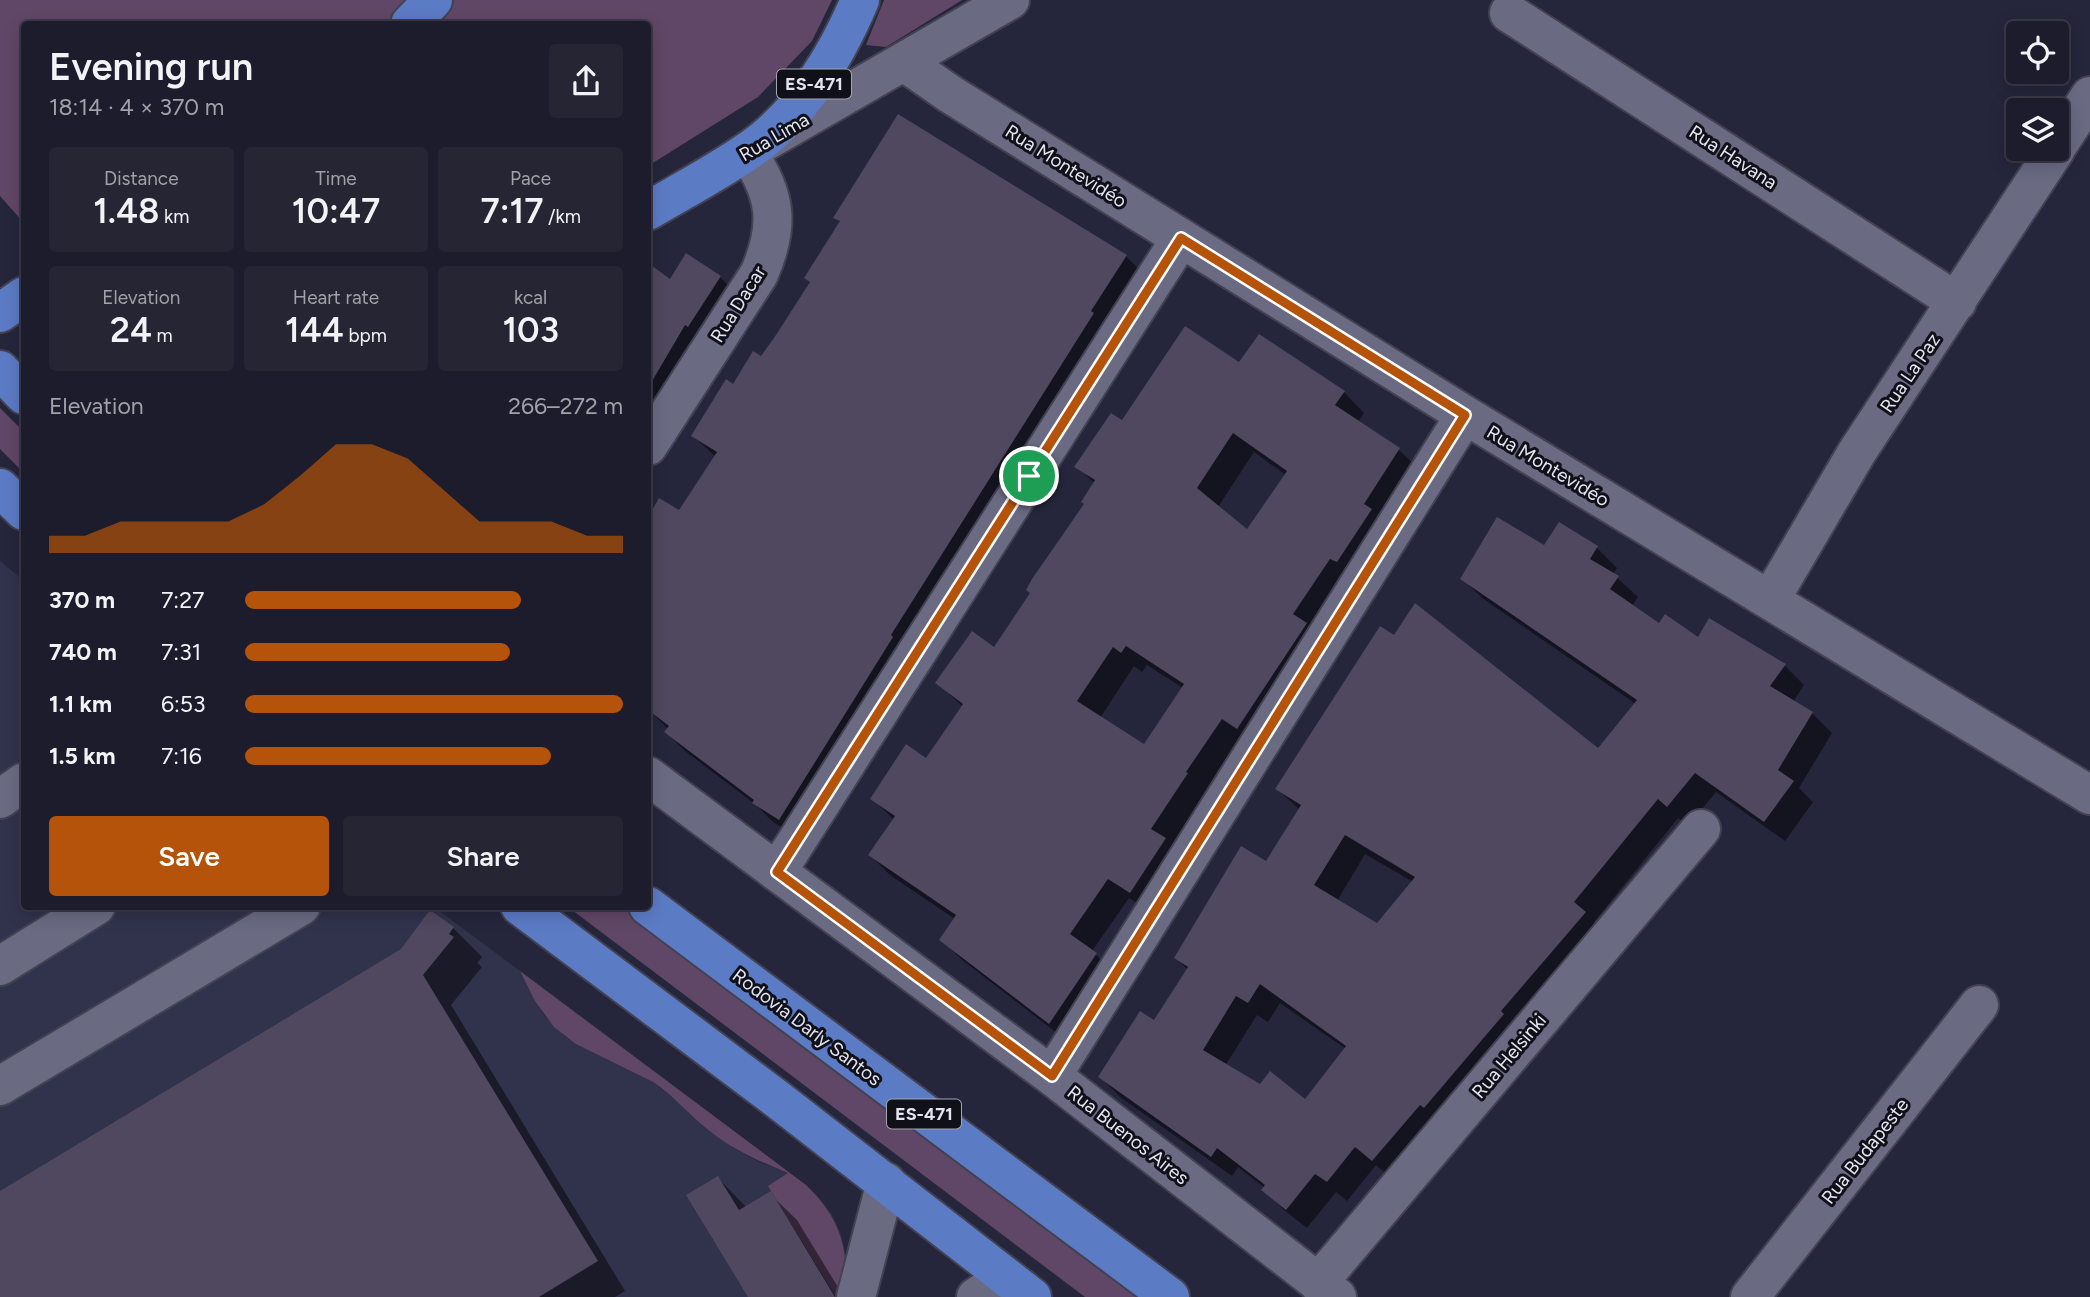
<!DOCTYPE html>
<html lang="en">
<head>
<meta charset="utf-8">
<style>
	:root { --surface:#1c1c2c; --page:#252534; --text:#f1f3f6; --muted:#a0a1a9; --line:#3a3a48; --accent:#b45309 }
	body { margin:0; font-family:Figtree,sans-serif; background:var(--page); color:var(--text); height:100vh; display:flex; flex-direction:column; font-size:26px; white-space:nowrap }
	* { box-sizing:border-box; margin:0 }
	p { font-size:23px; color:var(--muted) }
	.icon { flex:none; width:38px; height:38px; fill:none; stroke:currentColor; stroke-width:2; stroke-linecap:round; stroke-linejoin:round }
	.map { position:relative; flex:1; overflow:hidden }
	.sheet { position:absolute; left:21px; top:21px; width:630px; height:889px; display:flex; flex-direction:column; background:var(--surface); border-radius:7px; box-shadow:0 4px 18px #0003,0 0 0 2px var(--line) }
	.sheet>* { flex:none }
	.tools { position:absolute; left:2006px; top:21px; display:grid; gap:14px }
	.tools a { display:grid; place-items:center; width:63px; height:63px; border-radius:7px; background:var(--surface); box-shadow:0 4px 18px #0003,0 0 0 2px var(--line); font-size:35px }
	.pin { position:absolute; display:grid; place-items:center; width:60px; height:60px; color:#fff; margin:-30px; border:4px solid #fff; border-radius:50%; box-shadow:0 2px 7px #0007 }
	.round { display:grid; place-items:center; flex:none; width:74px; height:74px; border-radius:7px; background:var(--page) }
	.head { display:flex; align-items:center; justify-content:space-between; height:119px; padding:0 28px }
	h1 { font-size:38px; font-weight:600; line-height:52px }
	.stats { display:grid; grid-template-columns:repeat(3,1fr); gap:10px; height:119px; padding:7px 28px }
	.stats div { display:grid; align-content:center; border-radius:7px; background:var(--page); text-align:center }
	.stats b { font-size:35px; font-weight:600 }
	.stats small { font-size:19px; font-weight:400 }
	.stats p { font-size:19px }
	.chart { height:196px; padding:14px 28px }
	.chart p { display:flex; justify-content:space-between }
	.chart svg { width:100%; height:126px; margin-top:7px; fill:var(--accent); opacity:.7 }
	.cta { display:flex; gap:14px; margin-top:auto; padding:14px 28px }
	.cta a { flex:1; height:80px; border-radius:7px; background:var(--accent); color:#fff; font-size:28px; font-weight:600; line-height:80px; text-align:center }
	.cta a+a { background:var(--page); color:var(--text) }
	ul { padding:0 28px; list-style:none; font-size:23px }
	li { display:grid; grid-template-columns:112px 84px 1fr; align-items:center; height:52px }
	li i { height:18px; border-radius:9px; background:var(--accent) }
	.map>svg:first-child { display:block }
	.built { fill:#31324c }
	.green { fill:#614767 }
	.shadow { fill:#0007; fill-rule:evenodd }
	.building { fill:#50485e; fill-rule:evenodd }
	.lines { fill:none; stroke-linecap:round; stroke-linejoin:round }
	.minor-casing { stroke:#424253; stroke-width:42 }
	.major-casing { stroke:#424253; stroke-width:42 }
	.minor { stroke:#6a6b83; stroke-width:38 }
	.major { stroke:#5c7bc5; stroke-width:38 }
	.route-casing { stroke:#fff; stroke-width:14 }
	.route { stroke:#b45309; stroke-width:9 }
	.labels { text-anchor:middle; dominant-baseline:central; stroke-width:6; stroke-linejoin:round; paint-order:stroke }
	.shield { fill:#101019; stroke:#a3a4b0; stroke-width:2 }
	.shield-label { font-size:18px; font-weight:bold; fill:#e2e4f1 }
	.street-label { font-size:19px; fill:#e2e4f1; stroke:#101019 }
</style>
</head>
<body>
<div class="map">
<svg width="2090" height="1297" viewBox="0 0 2090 1297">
	<rect width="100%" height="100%" fill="#25263b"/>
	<path class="built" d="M0,561L24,581V906L434,907L520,971L544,1015L565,1036L653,1082L734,1148L761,1163L788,1173L806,1185L820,1199L833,1216L841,1235L846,1255L844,1297H0Z"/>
	<path class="green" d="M0,0H832L812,41L758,97L648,166V24H24V223L0,196Z
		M884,0H962L886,47L866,45Z
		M0,408L24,432V470L22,471L0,449Z
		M568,907H625L1143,1297H1085Z
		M520,971L806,1185C840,1218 850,1249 844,1297H836L768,1186L788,1173C760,1162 734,1150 711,1132C690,1116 674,1096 653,1082L576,1044L554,1027L535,1001Z"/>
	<path class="shadow" d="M836,218L1126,256L1144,275L799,837L773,822L755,804L685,751L666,732L668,729L648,709V520L660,500L680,513L716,457L693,436L733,386L762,359L811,283L841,223Z
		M687,256L720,277L739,296L648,430V283L655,271L670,281Z
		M1240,365L1344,392L1364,413L1358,422L1399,450L1420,470L1205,793L1208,795L1151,912L1129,898L1092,951L1116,974L1070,1043L962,960L941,939L955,919L890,875L870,855L894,820L872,798L926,761L963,707L938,683L995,650L1086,505L1095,484L1077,466L1122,423ZM1254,452L1286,475L1247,531L1218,507ZM1147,665L1183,688L1145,747L1100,718L1134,666L1142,672Z
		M1545,548H1597L1617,568L1613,574L1638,597L1632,606L1659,625L1698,639L1784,665L1804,685L1793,702L1812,713L1832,733L1799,788L1813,802L1785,841L1716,792L1688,826L1678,818L1594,922L1605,933L1393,1180L1376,1165L1347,1201L1336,1192L1307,1228L1284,1210L1264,1190L1265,1188L1238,1167L1232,1176L1120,1097L1100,1077L1155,1023L1188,970L1176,958L1266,863L1300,810L1277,789L1599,750L1636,704L1482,598L1462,578ZM1365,854L1413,882L1377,926L1337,901ZM1280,1003L1346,1049L1305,1101L1260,1087L1225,1066L1257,1015L1268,1022Z
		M453,928L482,957L477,963L482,967L451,1005L625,1291L615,1297H0V1193Z
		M718,1178L747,1208L770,1194L797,1220L844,1297H750Z"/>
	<path class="building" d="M898,114L1127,255L1091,311L1094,313L891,635L893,637L779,820L752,803L754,800L664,732L669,726L648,710V517L659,498L679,510L717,452L691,436L726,379L733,384L753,351L761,356L776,335L810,282L804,278L840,221L833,218Z
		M686,253L721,276L688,327L685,325L648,388V263L670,279Z
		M1185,326L1239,362L1259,334L1345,391L1335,405L1400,448L1364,504L1372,509L1337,562L1330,559L1293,614L1307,623L1237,729L1222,719L1186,772L1188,773L1151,829L1166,838L1130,893L1108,879L1070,934L1097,953L1049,1024L939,940L956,915L868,855L895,816L870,799L906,744L926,758L963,704L935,683L972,631L994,647L1030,593L1026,590L1032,579L1084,504L1081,502L1095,480L1074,467L1111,413L1122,420ZM1233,433L1287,471L1247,529L1197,488ZM1126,646L1184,684L1144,744L1077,701L1113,647L1121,653Z
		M1497,517L1544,545L1559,522L1598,546L1590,559L1619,576L1610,589L1659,623L1665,614L1698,637L1709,618L1786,664L1770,686L1813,712L1778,770L1794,781L1764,822L1695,773L1667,807L1658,799L1574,902L1586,912L1501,1011L1504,1014L1424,1108L1420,1105L1372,1161L1355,1147L1327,1182L1315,1174L1286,1210L1261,1190L1265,1185L1217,1148L1211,1157L1098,1077L1140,1011L1154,1020L1188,967L1174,958L1241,846L1266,861L1301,805L1275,789L1380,626L1394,635L1415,603L1598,748L1637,700L1460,579ZM1345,835L1415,877L1377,923L1314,885ZM1260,984L1346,1046L1305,1099L1270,1071L1260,1084L1203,1050L1236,996L1248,1003Z
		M430,910L454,927L449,934L454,937L423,975L598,1261L539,1297H0V1191L401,949Z
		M718,1176L739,1210L771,1191L835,1297H748L686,1195Z"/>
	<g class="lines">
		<g class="minor-casing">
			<path id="minor" d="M1509,13L1957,302
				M904,62L950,94L1465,415L2090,795
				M2056,148L2090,96
				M648,446L759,274C780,226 777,195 747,152L1010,0
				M1770,600L1857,452L2056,149
				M648,776L1052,1076L1337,1297
				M0,799L24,782
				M777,872L1181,238
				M0,966L96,906
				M1052,1076L1465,415
				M0,1086L301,906
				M1318,1283L1701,829
				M856,1297L886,1182
				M976,1297L1006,1277
				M1750,1297L1979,1005"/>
		</g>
		<g class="major-casing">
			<path id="major" d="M410,24L433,0
				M648,211C680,192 714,174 745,153C800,117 835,59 860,0
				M0,313L24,296
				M0,370L24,395
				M0,488L24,511
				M520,906L777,1099L1032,1297
				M648,906L1170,1297"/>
		</g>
		<use href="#minor" class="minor"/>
		<use href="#major" class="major"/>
	</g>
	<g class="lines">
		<g class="route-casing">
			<path id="route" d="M1181,238L1465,415L1052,1076L777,872Z"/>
		</g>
		<use href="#route" class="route"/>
	</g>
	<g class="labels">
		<g class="shield">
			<rect x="777" y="69.5" width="74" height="29" rx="5"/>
			<rect x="887" y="1099.5" width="74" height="29" rx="5"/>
		</g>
		<g class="shield-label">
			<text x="814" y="84">ES-471</text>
			<text x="924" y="1114">ES-471</text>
		</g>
		<g class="street-label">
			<text transform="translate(774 137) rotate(-30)">Rua Lima</text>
			<text transform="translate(1733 157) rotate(33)">Rua Havana</text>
			<text transform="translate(1066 166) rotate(32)">Rua Montevidéo</text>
			<text transform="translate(738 304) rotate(-58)">Rua Dacar</text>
			<text transform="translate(1910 373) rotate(-56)">Rua La Paz</text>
			<text transform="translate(1548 466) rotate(31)">Rua Montevidéo</text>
			<text transform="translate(807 1027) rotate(37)">Rodovia Darly Santos</text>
			<text transform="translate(1509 1056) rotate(-50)">Rua Helsinki</text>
			<text transform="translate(1128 1135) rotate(38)">Rua Buenos Aires</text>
			<text transform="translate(1865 1151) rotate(-52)">Rua Budapeste</text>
		</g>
	</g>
</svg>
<div class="tools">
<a><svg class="icon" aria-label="locate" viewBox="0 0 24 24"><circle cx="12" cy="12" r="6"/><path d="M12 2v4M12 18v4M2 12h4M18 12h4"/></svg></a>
<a><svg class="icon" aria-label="layers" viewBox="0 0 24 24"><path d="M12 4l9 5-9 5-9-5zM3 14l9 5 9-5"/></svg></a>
</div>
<div class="pin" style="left:1029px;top:476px;background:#1e9e55"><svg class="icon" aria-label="arrive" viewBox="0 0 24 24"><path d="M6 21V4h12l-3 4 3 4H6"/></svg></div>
<section class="sheet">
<div class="head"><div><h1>Evening run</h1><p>18:14 · 4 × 370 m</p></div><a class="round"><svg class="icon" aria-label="share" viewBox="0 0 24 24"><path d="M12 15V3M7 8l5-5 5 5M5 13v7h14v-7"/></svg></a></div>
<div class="stats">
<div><p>Distance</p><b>1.48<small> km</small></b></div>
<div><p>Time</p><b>10:47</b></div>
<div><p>Pace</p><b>7:17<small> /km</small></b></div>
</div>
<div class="stats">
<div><p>Elevation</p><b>24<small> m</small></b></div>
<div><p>Heart rate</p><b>144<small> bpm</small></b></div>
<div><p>kcal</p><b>103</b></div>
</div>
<div class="chart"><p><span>Elevation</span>266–272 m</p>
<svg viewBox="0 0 160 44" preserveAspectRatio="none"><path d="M0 44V38L10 38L20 33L30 33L40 33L50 33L60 27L70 17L80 6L90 6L100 11L110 22L120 33L130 33L140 33L150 38L160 38V44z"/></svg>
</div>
<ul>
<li><b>370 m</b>7:27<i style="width:73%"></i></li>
<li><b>740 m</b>7:31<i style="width:70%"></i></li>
<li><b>1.1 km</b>6:53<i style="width:100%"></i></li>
<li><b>1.5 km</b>7:16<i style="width:81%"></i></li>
</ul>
<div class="cta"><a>Save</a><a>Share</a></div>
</section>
</div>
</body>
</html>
